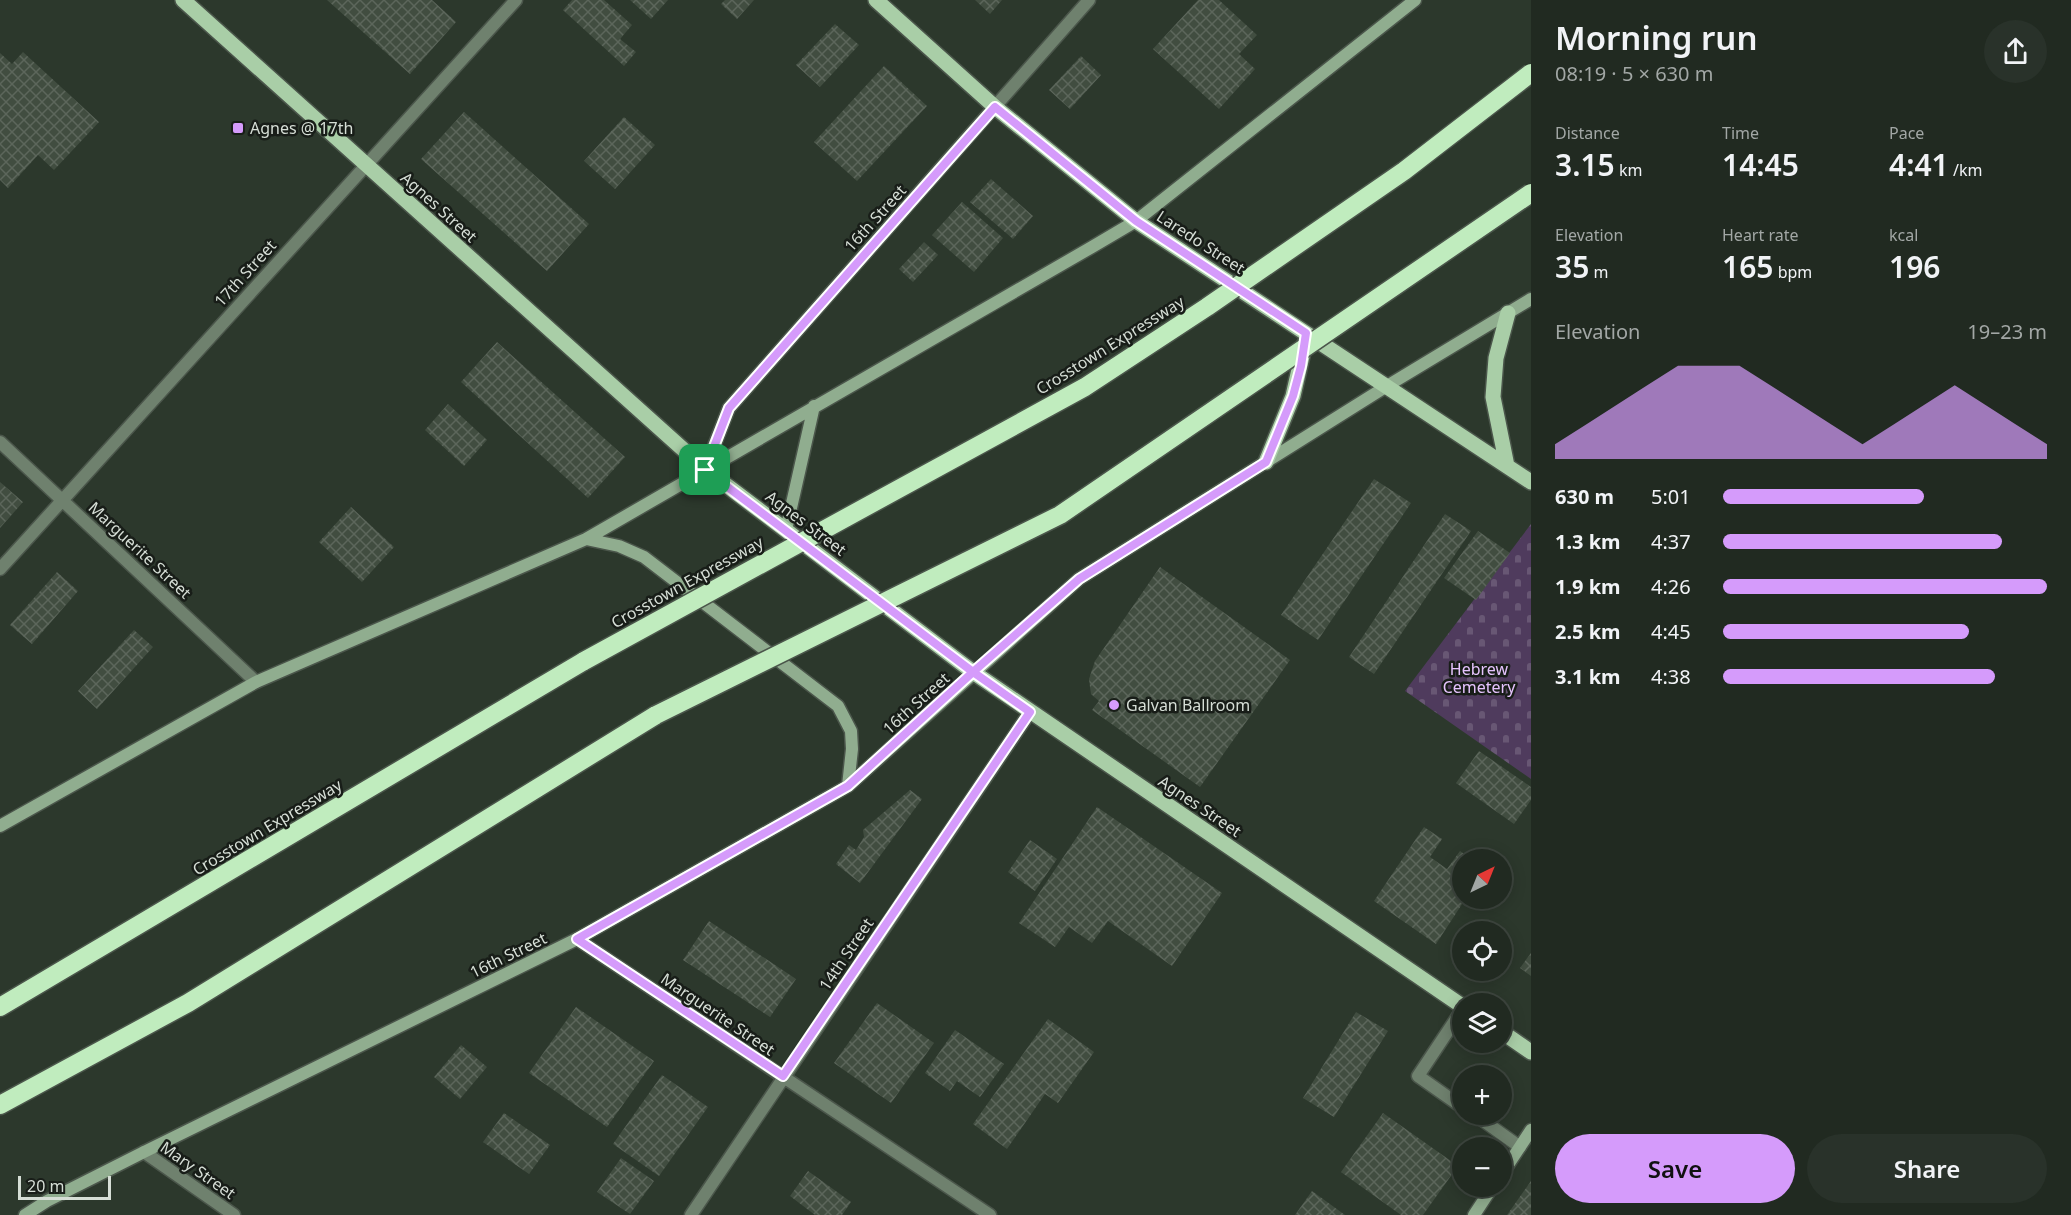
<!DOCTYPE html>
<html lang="en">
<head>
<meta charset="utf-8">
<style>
	:root { --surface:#212a21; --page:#29322a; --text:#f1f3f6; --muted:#a2a7a5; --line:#3e463f; --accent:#d59bfb }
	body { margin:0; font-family:"Noto Sans",sans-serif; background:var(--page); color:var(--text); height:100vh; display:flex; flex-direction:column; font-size:22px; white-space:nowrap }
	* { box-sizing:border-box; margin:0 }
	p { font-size:20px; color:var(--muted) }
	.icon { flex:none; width:33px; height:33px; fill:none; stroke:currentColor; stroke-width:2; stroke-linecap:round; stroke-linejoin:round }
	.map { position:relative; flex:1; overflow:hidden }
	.sheet { display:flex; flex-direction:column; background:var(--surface); width:540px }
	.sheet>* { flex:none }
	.needle { width:39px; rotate:43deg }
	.controls { position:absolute; left:1452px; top:849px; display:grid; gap:12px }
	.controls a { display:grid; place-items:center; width:60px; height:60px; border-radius:50%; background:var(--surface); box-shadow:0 3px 15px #0003,0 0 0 2px var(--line); font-size:30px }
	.scale { position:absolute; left:18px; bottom:15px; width:93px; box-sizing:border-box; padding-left:6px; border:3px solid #d6ded6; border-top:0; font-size:16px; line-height:21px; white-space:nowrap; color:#d6ded6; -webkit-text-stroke:4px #181d18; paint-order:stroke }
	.pin { position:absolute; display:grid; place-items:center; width:51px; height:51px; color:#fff; margin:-26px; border-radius:12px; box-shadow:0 3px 9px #0006 }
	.round { display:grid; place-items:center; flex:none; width:63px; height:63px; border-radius:32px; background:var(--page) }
	.head { display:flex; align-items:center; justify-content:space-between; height:102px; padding:0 24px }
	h1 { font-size:33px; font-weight:600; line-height:45px }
	.figures { display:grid; grid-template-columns:repeat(3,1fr); gap:9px; height:102px; padding:6px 24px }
	.figures div { display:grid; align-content:center }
	.figures b { font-size:30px; font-weight:600 }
	.figures small { font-size:16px; font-weight:400 }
	.figures p { font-size:16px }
	.chart { height:168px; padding:12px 24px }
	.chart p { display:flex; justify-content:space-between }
	.chart svg { width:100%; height:108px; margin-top:6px; fill:var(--accent); opacity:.7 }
	.action { display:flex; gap:12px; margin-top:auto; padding:12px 24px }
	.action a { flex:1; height:69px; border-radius:36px; background:var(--accent); color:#111; font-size:24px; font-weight:600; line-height:69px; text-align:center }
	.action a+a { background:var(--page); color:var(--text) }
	ul { padding:0 24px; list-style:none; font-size:20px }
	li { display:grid; grid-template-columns:96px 72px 1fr; align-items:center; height:45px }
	li i { height:15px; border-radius:8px; background:var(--accent) }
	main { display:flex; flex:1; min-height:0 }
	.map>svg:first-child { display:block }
	.cemetery { fill:url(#cemetery-stones) }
	.building { fill:url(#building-cross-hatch) }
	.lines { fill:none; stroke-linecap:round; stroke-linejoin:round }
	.lane-casing { stroke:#4b564b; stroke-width:15 }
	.street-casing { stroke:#4b564b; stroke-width:15 }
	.secondary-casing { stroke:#4b564b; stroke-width:15 }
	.primary-casing { stroke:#4b564b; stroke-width:18 }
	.highway-casing { stroke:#4b564b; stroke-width:21 }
	.lane { stroke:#6f816e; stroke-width:12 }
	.street { stroke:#6f816e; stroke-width:12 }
	.secondary { stroke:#90ad8f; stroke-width:12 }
	.primary { stroke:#a9cea7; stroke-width:15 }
	.highway { stroke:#c0ecbe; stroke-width:18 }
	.highway-bridge-casing { stroke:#4b564b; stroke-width:21; stroke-linecap:butt }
	.highway-bridge { stroke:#c0ecbe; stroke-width:18 }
	.route-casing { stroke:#fff; stroke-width:12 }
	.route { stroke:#d59bfb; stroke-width:8 }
	.poi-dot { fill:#d59bfb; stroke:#181d18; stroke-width:2 }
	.labels { text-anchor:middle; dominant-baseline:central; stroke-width:5; stroke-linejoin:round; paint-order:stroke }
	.poi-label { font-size:16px; fill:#d6ded6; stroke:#181d18; text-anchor:start }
	.street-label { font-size:16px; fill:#d6ded6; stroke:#181d18 }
	.park-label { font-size:16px; fill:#e5c3fd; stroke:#181d18 }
</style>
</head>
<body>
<main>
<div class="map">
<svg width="1531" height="1215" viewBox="0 0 1531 1215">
	<defs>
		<pattern id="cemetery-stones" width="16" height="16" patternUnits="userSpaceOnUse" patternTransform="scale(1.5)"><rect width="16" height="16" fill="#4f3b5d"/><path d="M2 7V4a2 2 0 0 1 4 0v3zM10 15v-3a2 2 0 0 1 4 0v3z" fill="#685774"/></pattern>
		<pattern id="building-cross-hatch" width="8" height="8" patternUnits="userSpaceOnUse" patternTransform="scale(1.5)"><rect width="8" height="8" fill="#414d40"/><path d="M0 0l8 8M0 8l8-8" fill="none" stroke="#5c665b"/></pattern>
	</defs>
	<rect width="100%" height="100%" fill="#2c382c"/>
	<path class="cemetery" d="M1531,524V779L1405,691Z"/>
	<path class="building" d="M327,0H432L456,22L410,74Z
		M572,0H604L632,25L620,39L636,52L624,66L563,10Z
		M630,0H668L651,19Z
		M725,0H754L737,19L721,4Z
		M975,0H1002L990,14Z
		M1198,0H1219L1257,35L1239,54L1255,69L1219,109L1153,49Z
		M835,24L859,45L820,87L796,65Z
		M23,52L99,122L54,170L38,155L8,188L0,180V53L12,64Z
		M1081,56L1101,75L1070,109L1049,90Z
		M884,66L927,106L857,181L814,142Z
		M464,112L589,224L547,271L421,159Z
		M624,117L655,145L615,189L584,161Z
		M991,179L1033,216L1013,239L970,202Z
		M962,202L1003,238L974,272L932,235Z
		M924,242L938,255L913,282L899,269Z
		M497,342L625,457L588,498L461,382Z
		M448,404L487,440L464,466L425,430Z
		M1374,479L1411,503L1318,640L1281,615Z
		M0,482L23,502L0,528Z
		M351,507L394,547L362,582L319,542Z
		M1445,514L1471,531L1374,674L1349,657Z
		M1478,531L1510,553L1476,600L1444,578Z
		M1160,567L1290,660L1200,787L1092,710L1099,701L1091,694L1090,687L1089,679L1095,661Z
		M57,572L78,591L32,644L10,625Z
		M134,630L153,647L97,709L78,691Z
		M1479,751L1531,787V800L1514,824L1456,783Z
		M910,790L922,799L860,883L836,864L849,845L856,850L864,837L863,830Z
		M1097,807L1222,893L1172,966L1108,921L1092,943L1069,927L1055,947L1019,923Z
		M1424,827L1442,839L1430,857L1447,869L1460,851L1473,860H1462V898H1466L1436,944L1374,901Z
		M1030,840L1057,859L1035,891L1008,872Z
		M709,921L796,979L770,1017L683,960Z
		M1531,953V976L1520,968Z
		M877,1003L934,1043L891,1103L834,1063Z
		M576,1007L654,1061L607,1127L529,1073Z
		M1356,1012L1388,1031L1334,1117L1303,1098Z
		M1048,1019L1094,1052L1058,1103L1045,1094L1007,1149L973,1124Z
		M955,1030L1004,1064L980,1097L957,1081L950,1091L925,1073Z
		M461,1045L487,1067L460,1099L434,1077Z
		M662,1075L708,1107L659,1176L613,1144Z
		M504,1113L550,1145L529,1174L483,1142Z
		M1383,1113L1458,1166L1423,1215H1401L1341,1172Z
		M621,1158L654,1181L630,1214L597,1192Z
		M808,1171L851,1202L842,1215H815L790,1196Z
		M1531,1181V1215H1507Z
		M1312,1191L1345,1215H1295Z"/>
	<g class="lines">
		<g class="lane-casing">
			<path id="lane" d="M1462,1010L1418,1076L1462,1107
				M1474,1114L1520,1147"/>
		</g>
		<g class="street-casing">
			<path id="street" d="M0,442L256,682
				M705,469L729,408L1089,0
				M0,569L516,0
				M577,939L990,1215
				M144,1152L234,1215
				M691,1215L1030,712"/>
		</g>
		<g class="secondary-casing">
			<path id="secondary" d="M786,530L814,406
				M586,539L619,546L644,557L838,706L851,731L852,749L848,786
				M0,826L256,682L586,539L1092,247L1136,221L1415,0
				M1502,1174L1531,1130
				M25,1215L47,1201L144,1152L577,939L848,786L1079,579L1387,386L1531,299
				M1474,1215L1493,1186"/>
		</g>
		<g class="primary-casing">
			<path id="primary" d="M183,0L705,469L973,672L1462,1006
				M876,0L995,107L1136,221L1531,482
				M1266,462L1293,396L1305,343
				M1507,466L1493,397L1496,358L1508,313
				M1502,1032L1531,1052"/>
		</g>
		<g class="highway-casing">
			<path id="highway" d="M0,1007L584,661
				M0,1105L188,1003L656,715"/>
		</g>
		<use href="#lane" class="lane"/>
		<use href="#street" class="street"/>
		<use href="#secondary" class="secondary"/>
		<use href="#primary" class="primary"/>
		<use href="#highway" class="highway"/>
		<g class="highway-bridge-casing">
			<path id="highway-bridge" d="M584,661L1085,387L1207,307L1404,171L1531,73
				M656,715L1060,515L1531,193"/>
		</g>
		<use href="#highway-bridge" class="highway-bridge"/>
	</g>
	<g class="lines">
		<g class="route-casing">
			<path id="route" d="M705,470L973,672L848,786L577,939L783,1076L1030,712L973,672L1079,579L1266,462L1293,396L1301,366L1306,333L1136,221L995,107L729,408L705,470"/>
		</g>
		<use href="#route" class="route"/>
	</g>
	<g class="poi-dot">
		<rect x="232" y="122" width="12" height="12" rx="3"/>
		<circle cx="1114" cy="705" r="6"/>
	</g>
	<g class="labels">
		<g class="poi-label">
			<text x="250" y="128">Agnes @ 17th</text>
			<text x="1126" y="705">Galvan Ballroom</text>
		</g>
		<g class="street-label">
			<text transform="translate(439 207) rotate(42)">Agnes Street</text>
			<text transform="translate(875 218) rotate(-48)">16th Street</text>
			<text transform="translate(1201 242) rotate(33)">Laredo Street</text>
			<text transform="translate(245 273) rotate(-48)">17th Street</text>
			<text transform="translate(1110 345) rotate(-32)">Crosstown Expressway</text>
			<text transform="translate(806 523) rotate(37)">Agnes Street</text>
			<text transform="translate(140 550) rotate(43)">Marguerite Street</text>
			<text transform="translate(687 582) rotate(-29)">Crosstown Expressway</text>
			<text transform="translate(916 703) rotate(-42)">16th Street</text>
			<text transform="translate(1200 806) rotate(34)">Agnes Street</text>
			<text transform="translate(267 827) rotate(-31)">Crosstown Expressway</text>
			<text transform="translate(846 954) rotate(-56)">14th Street</text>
			<text transform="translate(508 955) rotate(-26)">16th Street</text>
			<text transform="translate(718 1014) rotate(34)">Marguerite Street</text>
			<text transform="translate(198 1170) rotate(35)">Mary Street</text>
		</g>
		<g class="park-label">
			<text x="1479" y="669">Hebrew<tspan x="1479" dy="18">Cemetery</tspan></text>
		</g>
	</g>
</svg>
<div class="controls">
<a><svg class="needle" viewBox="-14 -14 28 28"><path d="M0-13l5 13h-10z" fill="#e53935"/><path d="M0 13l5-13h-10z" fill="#a2a7a5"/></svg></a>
<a><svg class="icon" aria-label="locate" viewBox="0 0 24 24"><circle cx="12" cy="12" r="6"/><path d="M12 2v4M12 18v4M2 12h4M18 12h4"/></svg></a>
<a><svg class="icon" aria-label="layers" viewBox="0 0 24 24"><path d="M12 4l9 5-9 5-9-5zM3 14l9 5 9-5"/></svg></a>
<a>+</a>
<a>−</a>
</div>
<div class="scale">20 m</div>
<div class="pin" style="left:705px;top:470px;background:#1e9e55"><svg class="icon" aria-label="arrive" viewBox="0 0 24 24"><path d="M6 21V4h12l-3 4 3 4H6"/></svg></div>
</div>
<section class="sheet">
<div class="head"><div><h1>Morning run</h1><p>08:19 · 5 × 630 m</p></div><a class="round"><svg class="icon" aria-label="share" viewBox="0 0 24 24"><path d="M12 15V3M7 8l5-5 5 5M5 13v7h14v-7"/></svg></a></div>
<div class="figures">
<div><p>Distance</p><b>3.15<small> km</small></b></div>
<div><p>Time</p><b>14:45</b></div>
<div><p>Pace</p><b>4:41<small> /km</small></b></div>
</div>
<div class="figures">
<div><p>Elevation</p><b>35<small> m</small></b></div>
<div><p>Heart rate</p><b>165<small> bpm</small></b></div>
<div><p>kcal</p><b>196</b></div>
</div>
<div class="chart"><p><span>Elevation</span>19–23 m</p>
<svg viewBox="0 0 160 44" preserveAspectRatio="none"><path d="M0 44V38L10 30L20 22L30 14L40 6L50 6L60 6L70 14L80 22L90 30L100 38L110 30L120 22L130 14L140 22L150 30L160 38V44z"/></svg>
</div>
<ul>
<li><b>630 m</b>5:01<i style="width:62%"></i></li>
<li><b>1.3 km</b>4:37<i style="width:86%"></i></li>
<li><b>1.9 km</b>4:26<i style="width:100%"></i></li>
<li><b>2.5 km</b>4:45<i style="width:76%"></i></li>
<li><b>3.1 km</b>4:38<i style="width:84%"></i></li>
</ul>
<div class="action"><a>Save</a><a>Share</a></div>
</section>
</main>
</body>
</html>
